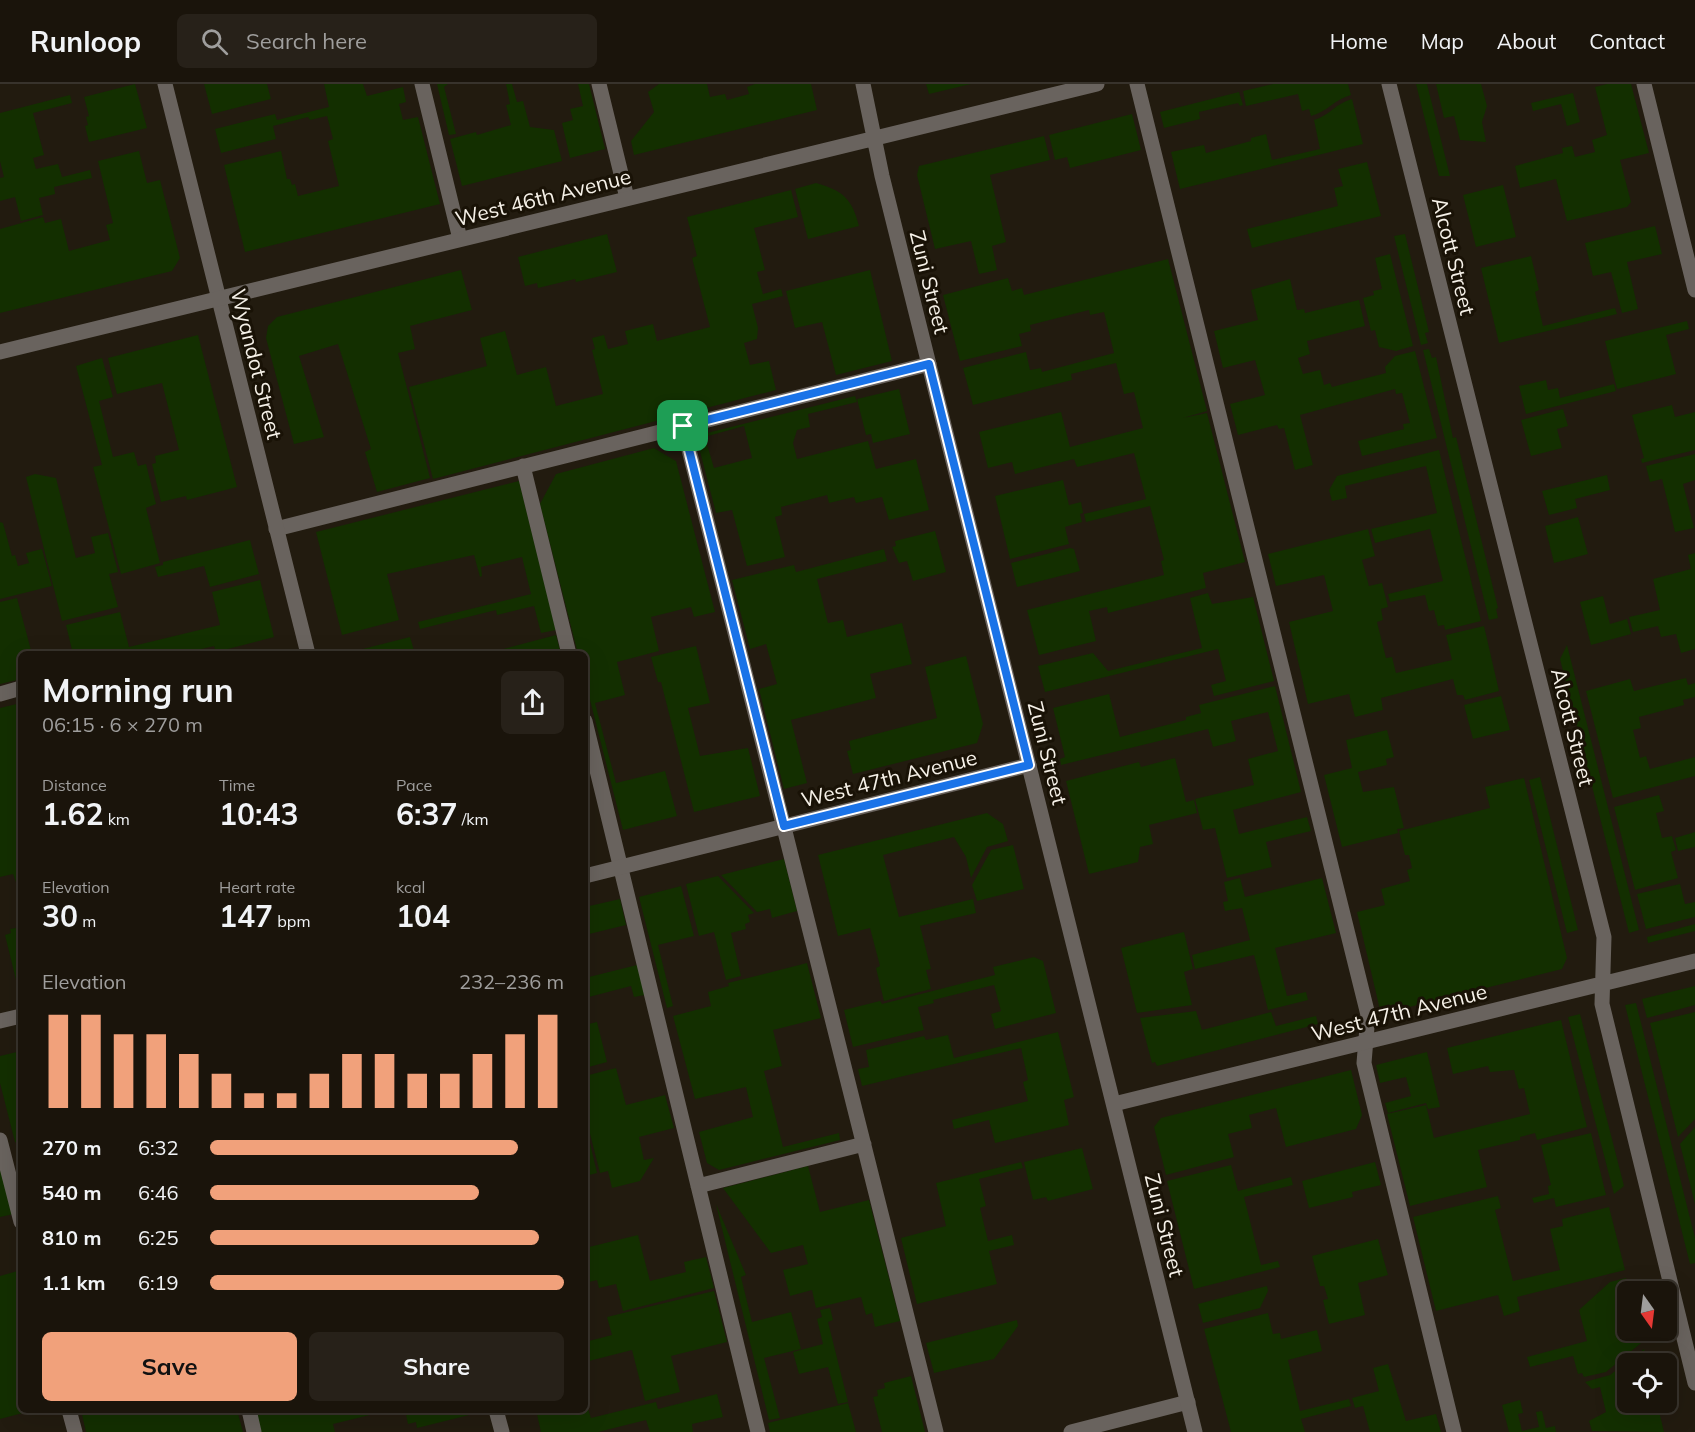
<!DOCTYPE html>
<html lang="en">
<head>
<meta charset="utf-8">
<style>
	:root { --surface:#1a140b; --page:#272119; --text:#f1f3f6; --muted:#9f9e9d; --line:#38332c; --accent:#f1a17b }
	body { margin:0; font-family:Mulish,sans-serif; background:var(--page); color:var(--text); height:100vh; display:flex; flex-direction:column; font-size:22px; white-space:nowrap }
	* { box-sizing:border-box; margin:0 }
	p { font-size:20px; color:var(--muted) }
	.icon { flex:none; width:33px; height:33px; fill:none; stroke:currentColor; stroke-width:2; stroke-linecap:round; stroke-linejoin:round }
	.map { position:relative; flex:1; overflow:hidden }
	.details { position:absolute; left:18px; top:567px; width:570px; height:762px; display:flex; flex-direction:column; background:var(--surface); border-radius:9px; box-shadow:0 6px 24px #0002,0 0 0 2px var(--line) }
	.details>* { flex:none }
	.needle { width:39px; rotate:166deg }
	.buttons { position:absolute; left:1617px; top:1197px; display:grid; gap:12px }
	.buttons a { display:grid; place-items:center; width:60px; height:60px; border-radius:9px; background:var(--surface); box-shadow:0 6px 24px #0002,0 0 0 2px var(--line); font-size:30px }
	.pin { position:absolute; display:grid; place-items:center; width:51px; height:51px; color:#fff; margin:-26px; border-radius:12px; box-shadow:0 3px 9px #0006 }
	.round { display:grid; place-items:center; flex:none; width:63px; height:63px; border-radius:9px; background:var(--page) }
	.overview { display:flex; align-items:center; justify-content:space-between; height:102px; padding:0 24px }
	h1 { font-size:33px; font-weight:700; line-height:45px }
	.stats { display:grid; grid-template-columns:repeat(3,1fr); gap:9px; height:102px; padding:6px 24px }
	.stats div { display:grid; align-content:center }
	.stats b { font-size:30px; font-weight:700 }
	.stats small { font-size:16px; font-weight:400 }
	.stats p { font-size:16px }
	.chart { height:168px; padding:12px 24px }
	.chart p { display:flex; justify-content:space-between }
	.chart svg { width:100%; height:108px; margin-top:6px; stroke:var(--accent); stroke-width:6 }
	.button { display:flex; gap:12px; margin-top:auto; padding:12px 24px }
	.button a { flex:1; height:69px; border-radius:9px; background:var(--accent); color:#111; font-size:24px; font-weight:700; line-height:69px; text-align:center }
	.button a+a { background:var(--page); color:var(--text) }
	ul { padding:0 24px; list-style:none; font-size:20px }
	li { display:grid; grid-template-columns:96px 72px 1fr; align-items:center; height:45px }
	li i { height:15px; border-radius:8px; background:var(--accent) }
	header { display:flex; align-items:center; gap:36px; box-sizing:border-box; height:84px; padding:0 30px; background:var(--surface); border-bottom:2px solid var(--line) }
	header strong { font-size:28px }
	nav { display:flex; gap:33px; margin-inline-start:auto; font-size:21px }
	.search { width:420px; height:54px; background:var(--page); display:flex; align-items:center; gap:15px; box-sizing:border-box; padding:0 21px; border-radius:9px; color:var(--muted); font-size:22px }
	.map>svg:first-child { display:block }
	.green { fill:#132f00 }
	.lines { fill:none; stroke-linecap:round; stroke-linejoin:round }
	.service { stroke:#69635e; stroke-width:15 }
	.minor { stroke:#69635e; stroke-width:15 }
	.tertiary { stroke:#69635e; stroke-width:15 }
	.route-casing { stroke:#fff; stroke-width:12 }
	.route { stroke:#1a73e8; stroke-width:8 }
	.labels { text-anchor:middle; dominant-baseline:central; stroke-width:6; stroke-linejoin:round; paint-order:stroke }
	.street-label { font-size:21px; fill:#f6f1e8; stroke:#191206 }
</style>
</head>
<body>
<header>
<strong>Runloop</strong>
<div class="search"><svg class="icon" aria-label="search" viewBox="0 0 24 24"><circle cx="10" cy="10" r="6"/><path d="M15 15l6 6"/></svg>Search here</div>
<nav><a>Home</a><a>Map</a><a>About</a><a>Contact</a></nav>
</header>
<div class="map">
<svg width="1695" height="1348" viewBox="0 0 1695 1348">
	<rect width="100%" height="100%" fill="#221b0f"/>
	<path class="green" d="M135,0L147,44L89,58L85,42L88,41L86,33L89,32L84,13Z
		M204,0H267L271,15L212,30Z
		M324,0H363L367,12L403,3L406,18L399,20L403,36L418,33L440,120L245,168L224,81L281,67L287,95H290L292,101L295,100L298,112L339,102L328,57L333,55L327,32L310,36L308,33L273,42L276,55L221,69L215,45L275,30L277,36L329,23Z
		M437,0H448L444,3L456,50L449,51Z
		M506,0H512L517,18L523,17L530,43L554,46L562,77L462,102L450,55L476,48L477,51L511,41L506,21L510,20Z
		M578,0H589L605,65L570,74L562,39L573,36L570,25L583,22Z
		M659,0H707L710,13L725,10L727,16L749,10L747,3L755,0H811L817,26L634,71L631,57L654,28L648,8Z
		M926,0H971L929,10Z
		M1273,0H1348L1351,11C1335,15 1327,28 1311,32L1309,25L1302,27L1298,10L1246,22L1243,7Z
		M1416,0H1427L1450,92H1439Z
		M1436,0H1481L1487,22L1482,38L1486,58L1460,56L1454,32L1444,34Z
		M1607,0H1631L1649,69L1620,76L1631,118L1627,123L1567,137L1556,95L1520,104L1515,82L1563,69L1562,64L1572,62L1575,73L1595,68L1592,56L1607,51L1595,3Z
		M1239,8L1243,21L1240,22L1238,19L1199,28L1200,35L1164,44L1160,28Z
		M1573,9L1580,38L1567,42L1561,20L1533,27L1531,19Z
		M70,11L72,19L33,29L44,71L33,74L36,85L58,80L62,93L90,86L92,94L54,103L55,110L39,114L43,131L21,137L15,113L0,117V94L4,93L0,77V29Z
		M1352,15L1363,60L1180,105L1171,68L1204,61L1206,69L1251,57V54L1266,50L1272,76L1320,65L1314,36C1329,32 1336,19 1352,15Z
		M1132,30L1141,66L1070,84L1067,73L1055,76L1049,51Z
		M1044,52L1050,76L990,91L1006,158L992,162L997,186L979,190L971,157L935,165L917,91L919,82Z
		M139,67L147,99L160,96L180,174L172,187L0,229V145L43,133L45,139L61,135L69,167L110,156L106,141L113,139L98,77Z
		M1367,78L1381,132L1252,164L1247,145L1338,122L1334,104L1343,102L1338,85Z
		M816,99C844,107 852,115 859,142L808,155L795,105Z
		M1503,101L1516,153L1476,163L1463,111Z
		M791,106L798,133L754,144L765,186L757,188L763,210L781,205L783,212L752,220L758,244L757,255L744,259L750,281L769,277L776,306L433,395L409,303L487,282L480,254L505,247L517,291L546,283L556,322L603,310L592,266L595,265L592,254L604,251L608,265L628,260L625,247L653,240L657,257L710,243L692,174L697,172L687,133Z
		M1655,142L1662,170L1627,178L1638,225L1622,229L1611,188L1593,192L1585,159Z
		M607,150L617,188L576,198L575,195L538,204L537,199L525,202L518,173Z
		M1405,150L1429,248L1425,249L1428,259L1421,261L1394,152Z
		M1390,170L1413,262L1396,267L1379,263L1375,246L1371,247L1363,214L1374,211L1373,207L1382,205L1375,174Z
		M1531,172L1539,206L1535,208L1543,242L1615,224L1617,230L1499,259L1481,184Z
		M1168,175L1207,327L1183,334L1207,329L1245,478L1203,489L1206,504L1108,529L1107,523L1089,527L1096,557L1039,571L1027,526L1164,491L1161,477L1164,476L1150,422L1086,438L1084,430L1146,415L1134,369L1077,383L1074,375L1015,390L1012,378L988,384L979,348L1061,328L1070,363L1143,344L1134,308L1124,310L1116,279L1071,290L1072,296L973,321L963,284L1026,268L1030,286L1041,284L1042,288L1114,269L1104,228L1090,231L1089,226L1030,241L1031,247L1019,250L1022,262L960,277L943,211L1008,194L1012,207L1022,204L1024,211Z
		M461,186L472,226L410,242L415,265L398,269L430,394L377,408L365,368L371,365L338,260L299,272L324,353L294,360L266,254L268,242L277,233Z
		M870,186L892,277L836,291L822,238L795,244L786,207Z
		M1290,195L1297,226L1304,225L1305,229L1359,216L1365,242L1307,257L1310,270L1298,274L1303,290L1320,286L1324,301L1330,299L1332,303L1386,289L1385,283L1395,272L1415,267L1437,354L1362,372L1358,357L1404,345L1403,340L1410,339L1402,309L1396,310L1395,305L1300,331L1313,381L1295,386L1284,344L1279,345L1277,341L1238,351L1230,320L1265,311L1255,276L1223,284L1214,247L1258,236L1251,206Z
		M1687,237L1689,245L1666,251L1676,290L1617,305L1605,257Z
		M198,251L237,403L187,416L186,412L161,418L152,380L156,379L155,372L179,366L162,299L117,310L108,274Z
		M1429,265L1432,274L1436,273L1453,354L1456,353L1498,524L1496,525L1498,534L1489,536L1423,266Z
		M102,274L113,313L99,317L113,373L134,368L138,382L146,380L156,420L146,424L160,479L121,490L93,383L102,381L76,282Z
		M1546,296L1548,306L1558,304L1560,314L1614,300L1616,307L1526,330L1519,302Z
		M899,305L910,350L873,359L871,350L866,351L857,315Z
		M855,312L857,318L808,330L810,343L797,346L793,359L797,375L868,357L876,385L916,375L929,426L889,436L882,413L856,419L854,413L829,419L827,411L781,423L782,431L775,433L785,473L747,482L732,426L716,429L696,352L704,350L714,384L752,374L744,342L708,352L707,349Z
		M1672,321L1675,333L1695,328V366L1642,379L1641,375L1644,374L1632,331Z
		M1563,325L1568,342L1557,345L1562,364L1531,372L1521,336Z
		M654,364L676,377L715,528L694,533L691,523L651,533L659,567L617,578L625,611L595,619L616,699L665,687L677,732L623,746L585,596V570H578L540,420L556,390Z
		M1439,366L1481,537L1445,546L1444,541L1438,542L1434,526L1429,527L1425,511L1390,518L1388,510L1443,497L1430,445L1375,459L1371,445L1437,429L1426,382L1345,402L1347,414L1332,417L1329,406L1337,392Z
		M1695,370V396L1683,400L1694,444L1675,448L1662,395L1650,398L1646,382Z
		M35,390L56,394L76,474L95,469L91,453L108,449L118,488L109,490L118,523L62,537L26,393Z
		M1607,391L1610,406L1575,415L1577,424L1549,431L1542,407Z
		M1063,396L1069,421L1081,418L1083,429L1080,430L1082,438L1065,443L1069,460L1010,475L995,412Z
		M519,397L556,546L541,549L534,522L497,531L496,526L420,545L418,538L531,510L522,473L481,483L482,492L480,493L474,471L387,490L399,536L342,551L316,448Z
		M1578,433L1588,470L1554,479L1545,442Z
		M0,438L3,439L12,472L15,471L18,482L29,479L26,469L42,465L52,502L0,515Z
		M1368,445L1375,472L1362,476L1369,502L1382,499L1388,523L1381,525L1383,536L1377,538L1386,574L1392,573L1396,589L1452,576L1446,551L1484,542L1499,607L1465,616L1463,611H1457L1453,595L1381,614L1383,626L1355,633L1349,610L1308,620L1289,538L1333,527L1324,491L1276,502L1268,470Z
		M935,447L946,488L913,497L907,477L899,479L892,463L896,462L895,457Z
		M250,456L259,490L210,503L204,482L158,493L155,483L163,481V478Z
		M1070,464L1074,465L1080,487L1017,503L1011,479Z
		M884,465L887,477L817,495L828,539L843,536L847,553L902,539L912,580L870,590L876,614L791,636L807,699L784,705L759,605L777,600L766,560L750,565L732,496L794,481L796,488Z
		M1695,469V565L1681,569L1676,550L1661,553L1658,542L1633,548L1629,533L1660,526L1653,495L1691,485L1688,471Z
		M260,496L274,553L216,568L214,562L181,570H73L66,541L120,528L129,563L220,541L212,508Z
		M1208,509L1212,520L1253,513L1274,597L1214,612L1211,601L1226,597L1218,565L1045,608L1038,582L1093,569L1108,587L1202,564L1190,514Z
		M1603,512L1610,540L1627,535L1631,550L1591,561L1580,518Z
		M17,514L32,570H21V595L0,600V518Z
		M556,551L561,570H488V569Z
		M410,553L415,570H347V569Z
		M1567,561L1639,846L1629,849L1560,575Z
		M696,562L710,619L688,624L700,672L748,664L760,712L694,728L661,598H658L651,573Z
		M966,572L983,640L977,659L853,690L847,667L851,666L849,657L937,634L925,583Z
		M1686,594L1688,601L1695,599V613L1683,616L1684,621L1639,633L1641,644L1633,646L1640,674L1646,672L1650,685L1695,673V692L1613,714L1586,607L1630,595L1634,607Z
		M1275,602L1301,708L1233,726L1239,750L1307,733L1311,747L1266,758L1272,783L1227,794L1215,744L1203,746L1195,715L1254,701L1248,675L1278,667L1268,628L1231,637L1236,657L1213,663L1208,645L1061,681L1060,675L1065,673L1053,624L1109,610L1120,653L1186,636V633L1201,629L1199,621Z
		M1501,612L1510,646L1473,655L1464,621Z
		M21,619V812L13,790L0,793V624Z
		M1387,646L1394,673L1386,675L1387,681L1358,688L1363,708L1394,703L1404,744L1397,745L1398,749L1342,763L1324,691L1352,684L1346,656Z
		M1175,674L1186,718L1194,716L1197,729L1149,741L1153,760L1140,763L1138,778L1089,790L1066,697L1139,678L1141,683Z
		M1540,693L1578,846L1567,849L1529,696Z
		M1524,694L1567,874L1562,885L1381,930L1357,828L1385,821L1381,805L1410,797L1407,786L1412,784L1409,771H1405L1399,747L1490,724L1485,703Z
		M1659,711L1664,727L1656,729L1662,754L1672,752L1676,766L1671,768L1678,794L1635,806L1614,723Z
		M987,729L1003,740L1008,757L987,763L971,794L966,773L954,753L883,771L899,833L973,815L976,829L920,842L931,885L926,886L931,905L884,917L876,884L880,882L870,844L838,852L818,771Z
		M1695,748V763L1678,767L1675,754Z
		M1013,761L1024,805L977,817L972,801L991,766Z
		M784,775L797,827L772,834L770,825L757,828L721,791Z
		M718,792L754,829L748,831L750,838L745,840L746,845L731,849L741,892L726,896L714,848L699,852L686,800Z
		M1240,794L1245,813L1322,794L1336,849L1275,864L1287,912L1306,908L1308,916L1268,926L1254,871L1195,885L1192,871L1250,856L1242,824L1225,827L1223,818L1228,817L1224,798Z
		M1680,800L1685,820L1695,818V833L1646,845L1637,810Z
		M681,802L694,852L658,861L673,922L667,924L639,813Z
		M620,815L626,841L585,851V823Z
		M1695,840V847L1648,859L1647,853Z
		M21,843V899L17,900L5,851L11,849L10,845Z
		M1184,848L1193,885L1184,888L1192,921L1137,929L1121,864Z
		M1034,873L1043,877L1056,929L995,945L991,930L1001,927L994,901L933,916L934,919L918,923L924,946L853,963L844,926L880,917L882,920L995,891L993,883Z
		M807,879L821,934L773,946L782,982L764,987L783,1063L839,1049L840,1056L719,1086L707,1079L699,1048L753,1033L746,1003L695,1015L673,932L711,922L708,908L729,902L728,899Z
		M637,881L645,911L634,913L631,902L585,914V894Z
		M1695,902V921L1647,934L1642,915Z
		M1636,919L1695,1154V1179L1690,1180L1625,921Z
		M1196,927L1202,946L1271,928L1276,942L1316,932L1318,940L1157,982L1155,978L1152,979L1140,934Z
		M1695,928V1035L1678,1053L1650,939Z
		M1580,930L1624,1102L1614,1110L1568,933Z
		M1561,936L1587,1043L1537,1056L1535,1049L1520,1053V1056L1478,1066L1487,1103L1410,1122L1387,1030L1426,1021L1434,1054L1530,1030L1524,1004L1519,1005L1514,986L1490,988L1488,982L1453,990L1447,964Z
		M597,938L607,978L585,984V941Z
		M1058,948L1074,1013L1064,1016L1069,1041L995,1059L989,1036L954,1045L952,1036L1028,1017L1023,998L1028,996L1021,964L862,1002L858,985L869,983L866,966L924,952L926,956L948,951L954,974Z
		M21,967V1061L15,1058L0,999V972Z
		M1427,968L1440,1023L1428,1025L1426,1019L1388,1029L1385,1019L1411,1012L1406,993L1380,999L1376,981Z
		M616,984L626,1021L665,1011L674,1044L639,1053L644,1076L654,1074L640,1097L612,1104L608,1087L600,1089L585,1030V992Z
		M1351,986L1362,1031L1356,1045L1286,1063L1276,1024L1249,1031L1252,1044L1228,1050L1234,1073L1166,1091L1154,1043L1161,1034Z
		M1695,1043V1120L1680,1060Z
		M1591,1049L1606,1111L1556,1123L1554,1114L1534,1119L1532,1114L1549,1110L1548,1102L1551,1101L1541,1061Z
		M589,1055L597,1089L585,1092V1056Z
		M1082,1064L1093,1105L1048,1117L1046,1113L1033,1116L1024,1078Z
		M0,1075L14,1130L0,1133Z
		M1021,1078L1023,1084L979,1095L986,1122L980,1124L988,1157L1012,1151L1014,1161L989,1167L997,1200L917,1220L901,1154L946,1142L936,1099Z
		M1375,1078L1381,1101L1352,1108L1353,1113L1309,1124L1302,1097Z
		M1231,1081L1238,1107L1291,1093L1293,1101L1244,1113L1261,1181L1278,1177L1280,1183L1194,1205L1167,1097Z
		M808,1082L820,1128L869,1116L900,1237L875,1243L872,1229L866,1231L861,1213L816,1224L812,1206L790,1212L783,1186L808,1180L803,1161L771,1169L723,1104Z
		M1498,1112L1501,1124L1495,1126L1513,1197L1560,1186L1550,1145L1563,1142L1562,1135L1609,1123L1625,1186L1517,1213L1520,1227L1504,1232L1498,1211L1436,1227L1413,1133Z
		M716,1120L746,1191L741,1193L752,1238L791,1228L801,1265L764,1274L780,1334L769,1336Z
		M638,1151L650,1197L686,1188L684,1178L706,1173L714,1204L623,1227L616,1200L599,1204L597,1196L585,1199V1164Z
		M1378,1155L1388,1191L1358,1199L1365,1231L1329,1240L1323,1216L1328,1215L1324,1202H1320L1312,1172Z
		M21,1186V1326H34L0,1335V1192Z
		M1626,1194L1629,1207L1628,1246L1638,1247L1641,1259L1606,1288L1584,1293L1582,1289L1578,1290L1573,1272L1530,1283L1527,1273L1587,1257L1579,1226L1610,1198Z
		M1267,1202L1268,1207L1260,1224L1203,1239L1198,1220Z
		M714,1207L727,1258L671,1272L680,1308L645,1317L632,1266L585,1278V1258L612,1251L607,1233Z
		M830,1224L833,1236L828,1238L848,1318L838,1320L828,1283L799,1290L793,1268L823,1260L817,1235L822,1233L820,1226Z
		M1268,1229L1273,1250L1280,1249L1281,1255L1317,1246L1322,1267L1288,1276L1300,1327L1349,1315L1351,1322L1301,1335L1305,1348H1231L1204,1245Z
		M1017,1236L1018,1242L994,1275L934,1289L926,1259Z
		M1644,1265L1647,1279L1628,1280V1318L1657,1319L1664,1348L1592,1347L1589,1337L1606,1328L1600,1303L1592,1305L1585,1298L1610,1291Z
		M1388,1280L1406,1337L1436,1330L1441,1348H1370L1363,1322L1355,1324L1352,1314L1379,1307L1373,1284Z
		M911,1292L925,1348H882L873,1313L878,1312L877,1306L885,1304L884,1299Z
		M717,1310L723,1333L692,1340L693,1348H650L646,1336L598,1348H541L536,1326L588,1325L591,1334L656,1318L658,1325Z
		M1520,1316L1523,1329L1518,1330L1522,1347L1539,1343L1536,1328L1542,1327L1546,1344L1555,1342L1556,1348H1509L1502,1321Z
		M848,1319L856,1348H770L768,1339Z
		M81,1326H237L243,1348H86Z
		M254,1326H390L333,1340L335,1348H259Z
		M405,1326H468L469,1331L417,1344L416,1338L408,1340Z"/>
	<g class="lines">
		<path class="service" d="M422,0L460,155
			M599,0L627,114
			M1137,0L1368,931L1364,979L1454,1348
			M1644,0L1695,206
			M683,342L936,1348
			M523,382L569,570
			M276,445L929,280
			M0,610L21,604
			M585,637L758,1348
			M0,1056L21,1138
			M698,1102L864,1060
			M69,1326L75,1348
			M249,1326L254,1348"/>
		<path class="minor" d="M165,0L308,570
			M1389,0L1604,853L1602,920L1695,1299
			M585,792L1029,681
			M0,937L21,932
			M1114,1020L1695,877
			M496,1326L502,1348
			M1071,1348L1188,1318"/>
		<path class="tertiary" d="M863,0L882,92L1195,1348
			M0,268L1097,0"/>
	</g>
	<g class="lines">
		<g class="route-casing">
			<path id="route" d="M929,280L1029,681L784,742L683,342Z"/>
		</g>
		<use href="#route" class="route"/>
	</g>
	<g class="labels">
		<g class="street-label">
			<text transform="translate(543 113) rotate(-14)">West 46th Avenue</text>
			<text transform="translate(1454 172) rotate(76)">Alcott Street</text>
			<text transform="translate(930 198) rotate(76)">Zuni Street</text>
			<text transform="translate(257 280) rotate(76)">Wyandot Street</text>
			<text transform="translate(1573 643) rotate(76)">Alcott Street</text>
			<text transform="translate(1048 669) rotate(76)">Zuni Street</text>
			<text transform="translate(889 694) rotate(-14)">West 47th Avenue</text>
			<text transform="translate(1399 928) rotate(-14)">West 47th Avenue</text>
			<text transform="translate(1165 1141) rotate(76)">Zuni Street</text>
		</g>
	</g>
</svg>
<div class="buttons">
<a><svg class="needle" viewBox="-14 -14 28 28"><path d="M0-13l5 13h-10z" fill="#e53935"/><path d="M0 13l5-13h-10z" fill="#9f9e9d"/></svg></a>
<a><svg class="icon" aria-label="locate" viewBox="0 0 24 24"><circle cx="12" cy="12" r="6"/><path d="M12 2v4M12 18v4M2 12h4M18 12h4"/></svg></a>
</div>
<div class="pin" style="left:683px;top:342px;background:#1e9e55"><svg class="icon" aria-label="arrive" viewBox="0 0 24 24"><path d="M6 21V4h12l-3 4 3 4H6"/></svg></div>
<section class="details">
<div class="overview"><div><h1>Morning run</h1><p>06:15 · 6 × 270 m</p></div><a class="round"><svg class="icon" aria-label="share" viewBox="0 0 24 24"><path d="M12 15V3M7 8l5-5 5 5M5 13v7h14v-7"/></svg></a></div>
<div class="stats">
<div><p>Distance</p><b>1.62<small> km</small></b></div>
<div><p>Time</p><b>10:43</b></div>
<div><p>Pace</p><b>6:37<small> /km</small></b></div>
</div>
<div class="stats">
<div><p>Elevation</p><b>30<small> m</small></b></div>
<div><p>Heart rate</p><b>147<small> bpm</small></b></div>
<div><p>kcal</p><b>104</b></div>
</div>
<div class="chart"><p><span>Elevation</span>232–236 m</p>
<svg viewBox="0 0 160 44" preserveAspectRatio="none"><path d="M5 44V6M15 44V6M25 44V14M35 44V14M45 44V22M55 44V30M65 44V38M75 44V38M85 44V30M95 44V22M105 44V22M115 44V30M125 44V30M135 44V22M145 44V14M155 44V6"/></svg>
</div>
<ul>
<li><b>270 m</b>6:32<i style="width:87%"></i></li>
<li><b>540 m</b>6:46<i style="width:76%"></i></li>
<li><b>810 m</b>6:25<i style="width:93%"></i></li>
<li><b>1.1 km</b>6:19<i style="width:100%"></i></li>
</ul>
<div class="button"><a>Save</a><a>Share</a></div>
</section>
</div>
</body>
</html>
